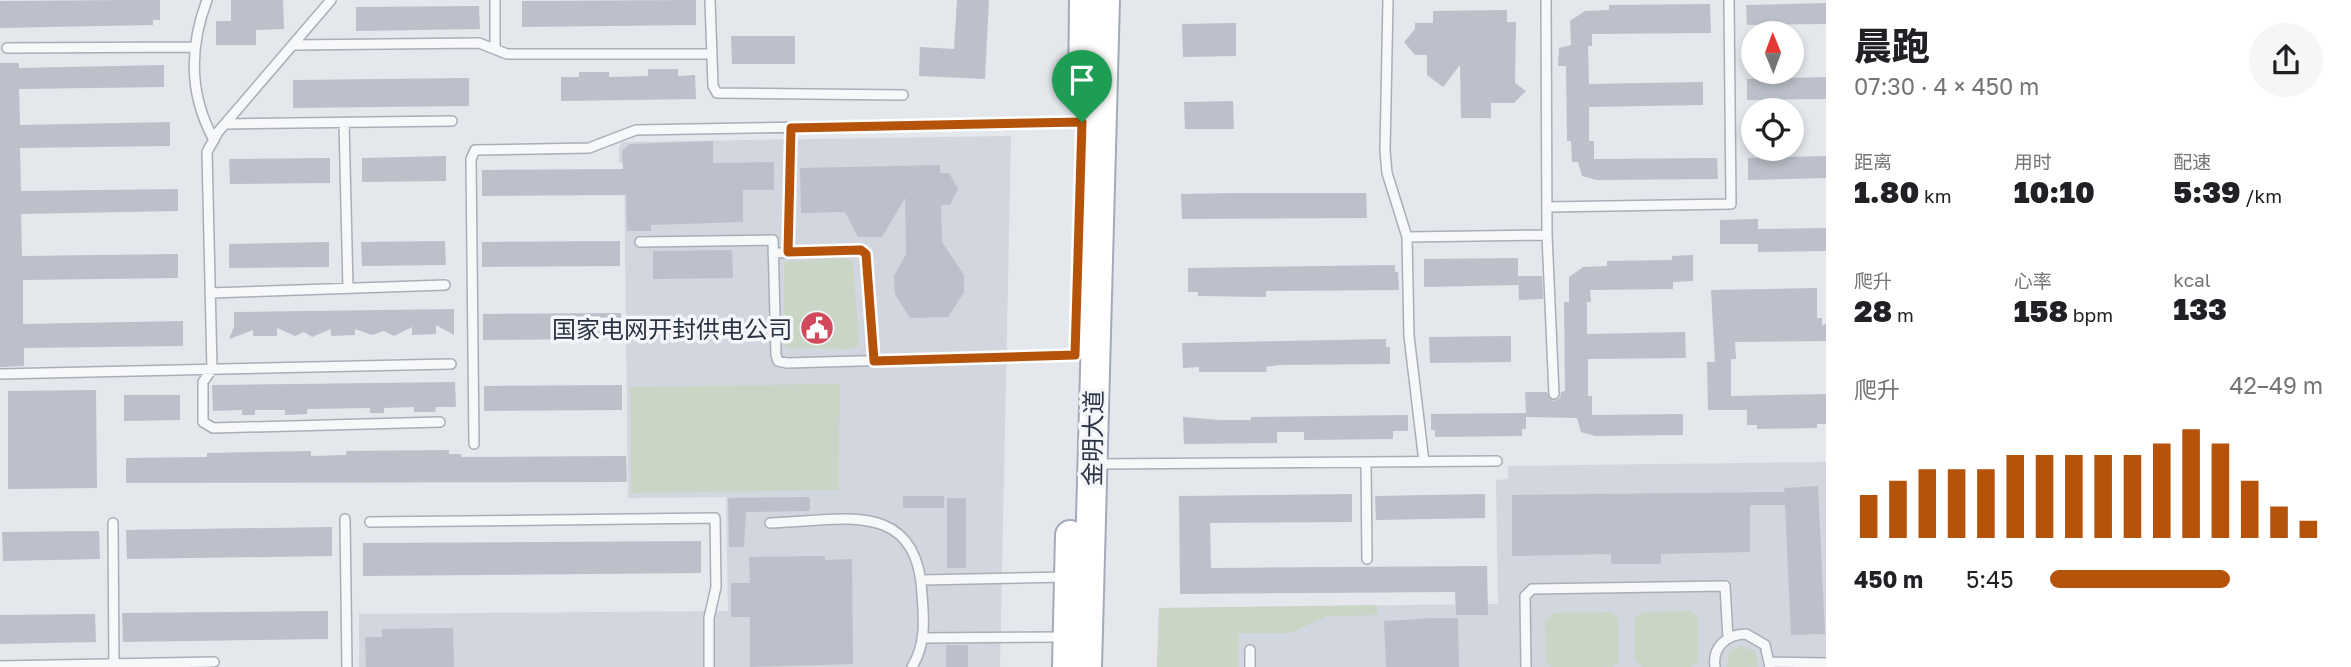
<!DOCTYPE html>
<html lang="zh">
<head>
<meta charset="utf-8">
<style>
	:root { --surface:#fff; --page:#f6f6f6; --text:#202124; --muted:#757577; --accent:#b45309 }
	body { margin:0; font-family:"Golos Text","Noto Sans SC",sans-serif; background:var(--page); color:var(--text); height:100vh; display:flex; flex-direction:column; font-size:26px; white-space:nowrap }
	* { box-sizing:border-box; margin:0 }
	p { font-size:23px; color:var(--muted) }
	.icon { flex:none; width:38px; height:38px; fill:none; stroke:currentColor; stroke-width:2; stroke-linecap:round; stroke-linejoin:round }
	.map { position:relative; flex:1; overflow:hidden }
	.details { display:flex; flex-direction:column; background:var(--surface); width:525px }
	.details>* { flex:none }
	.needle { width:46px; rotate:359deg }
	.controls { position:absolute; left:1741px; top:21px; display:grid; gap:14px }
	.controls a { display:grid; place-items:center; width:63px; height:63px; border-radius:50%; background:var(--surface); box-shadow:0 4px 10px #0003; font-size:35px }
	.pin { position:absolute; display:grid; place-items:center; width:60px; height:60px; color:#fff; margin:-72px -30px; border-radius:50% 50% 50% 0; rotate:-45deg; box-shadow:0 0 7px #0007 }
	.pin .icon { rotate:45deg }
	.round { display:grid; place-items:center; flex:none; width:74px; height:74px; border-radius:37px; background:var(--page) }
	.headline { display:flex; align-items:center; justify-content:space-between; height:119px; padding:0 28px }
	h1 { font-size:38px; font-weight:800; line-height:52px }
	.stats { display:grid; grid-template-columns:repeat(3,1fr); gap:10px; height:119px; padding:7px 28px }
	.stats div { display:grid; align-content:center }
	.stats b { font-size:30px; font-weight:800 }
	.stats small { font-size:19px; font-weight:400 }
	.stats p { font-size:19px }
	.chart { height:196px; padding:14px 28px }
	.chart p { display:flex; justify-content:space-between }
	.chart svg { width:100%; height:126px; margin-top:7px; stroke:var(--accent); stroke-width:6 }
	ul { padding:0 28px; list-style:none; font-size:23px }
	li { display:grid; grid-template-columns:112px 84px 1fr; align-items:center; height:52px }
	li i { height:18px; border-radius:9px; background:var(--accent) }
	main { display:flex; flex:1; min-height:0 }
	.map>svg:first-child { display:block }
	.built { fill:#d2d6de }
	.green { fill:#c9d6c5 }
	.building { fill:#bbc0ca }
	.lines { fill:none; stroke-linecap:round; stroke-linejoin:round }
	.lane-casing { stroke:#a9aeb7; stroke-width:12 }
	.primary-casing { stroke:#a3abb8; stroke-width:32 }
	.lane { stroke:#f7f8fa; stroke-width:9 }
	.primary { stroke:#fff; stroke-width:28 }
	.route-casing { stroke:#fff; stroke-width:14 }
	.route { stroke:#b45309; stroke-width:9 }
	.labels { text-anchor:middle; dominant-baseline:central; stroke-width:7; stroke-linejoin:round; paint-order:stroke }
	.poi-label { font-size:24px; fill:#2b3445; stroke:#f4f6f9; text-anchor:end }
	.street-label { font-size:24px; fill:#2b3445; stroke:#f4f6f9 }
</style>
</head>
<body>
<main>
<div class="map">
<svg width="1826" height="667" viewBox="0 0 1826 667">
	<rect width="100%" height="100%" fill="#e4e7ec"/>
	<path class="built" d="M1011,136L1000,667H359V614L728,611L726,497L628,498L624,163H619V147L622,142Z
		M1826,462V667H1157L1159,608L1498,604L1496,480L1508,479V466Z"/>
	<path class="green" d="M847,257L853,263L859,345L851,349L787,348L784,344V262Z
		M840,384L838,490L631,493L630,387Z
		M1377,605V615L1327,616L1290,633H1238V667H1157L1159,608Z
		M1691,611L1698,618V661L1691,667H1642L1635,660V618L1643,612Z
		M1612,612L1618,619L1619,661L1613,667H1551L1546,662L1545,621L1553,613Z
		M1739,646L1755,651L1758,667H1727L1729,652Z"/>
	<path class="building" d="M131,0H160V20H153V25L0,28V1Z
		M231,0H283L284,29L256,30V45H216V21H231Z
		M696,0V25L522,27V1Z
		M957,0H989L985,79L919,76L920,47L954,49Z
		M1826,3V24L1747,25L1746,5Z
		M1710,4L1711,33L1592,34V46H1588L1589,84L1703,82V105L1589,107V141H1594V159L1717,158L1718,179L1597,180L1582,176L1578,162H1572L1571,141H1567L1566,66H1558L1559,48L1571,45L1570,21L1585,11L1609,10V5Z
		M479,6L480,29L356,31V7Z
		M1507,10V22H1516L1515,83L1526,91L1514,103H1491V118H1461L1460,65L1443,87L1427,75V55H1415L1404,42L1415,29V23H1433V11Z
		M1236,23V56L1183,57L1182,24Z
		M731,36H795V64H732Z
		M0,63H19V68L164,65V87L19,89L20,125L170,122V146L20,148L21,191L178,189V211L21,214L22,256L178,254V278L23,280V324L183,321V346L24,348V366L0,367Z
		M648,69H678V76L695,75L696,99L561,101V77H579V72H609V77L648,76Z
		M1826,77V99L1747,100V79Z
		M469,78V106L293,108V80Z
		M1233,101L1234,129H1185L1184,102Z
		M713,141V163L774,162V190H743V222L651,225V231H627L626,195L482,196V170L623,169L622,151L630,144Z
		M446,156V181L362,182V158Z
		M1826,156V178L1748,180V158Z
		M330,158V183L230,184L229,159Z
		M940,165V173H949L958,189L950,205H941L942,242L964,275V292L948,317L910,318L895,294L894,276L906,254L905,198L882,237H858L845,212L801,213L800,168Z
		M1237,193H1366L1367,218L1182,219L1181,194Z
		M1758,219V229L1826,228V251L1758,252V244H1720V220Z
		M445,241L446,265L362,266L361,242Z
		M620,241V266L482,267V242Z
		M329,242V267L229,268V244Z
		M732,250L733,278L653,279V251Z
		M1693,255V281L1673,282V289L1590,290L1591,302H1587V334L1685,332L1686,358L1588,359V396H1592V415L1683,414V435L1595,436L1581,432L1577,418L1526,417V429H1522V436L1435,437V430H1431V414L1526,413L1525,392H1547L1549,398L1554,401L1560,398L1561,392L1565,391L1564,302H1569V277L1583,267L1607,266V261L1672,260V256Z
		M1518,258V285L1424,287V259Z
		M1395,265V272H1398L1399,290L1266,291V297L1198,296V292H1188V268Z
		M1518,276H1542L1543,299L1519,300Z
		M1817,288V318H1822V326L1826,323V341L1735,342L1736,359H1731V396L1826,394V424H1817V428L1757,429V425H1747V410H1708L1707,362H1715L1711,290Z
		M454,309V335L436,325V334L412,335V327L394,336L384,331L372,335L355,329V335L331,336V329L312,337L304,332L295,336L277,328V336H253V330L229,339L234,327V312Z
		M621,313L622,339L483,340V314Z
		M1511,336V362L1430,363L1429,337Z
		M1386,339V347H1390V364L1279,365L1266,367L1267,372H1199V367L1183,368L1182,343Z
		M455,382L456,407H436L435,412H414V407L384,408V413H370V408L307,409V414L285,415V410H255V415H242V410L213,411L212,385Z
		M622,385V410L484,411V386Z
		M96,390L97,488L8,489V391Z
		M124,395H180V420L124,421Z
		M1408,415V431H1393V439L1304,440V432H1277V443L1184,444L1183,417L1220,420H1251V417Z
		M449,450V454H461V457L626,456L627,482L126,483V458L207,457V453L311,451V456L346,455V451Z
		M1818,486L1825,634L1791,635L1785,505H1750V552L1661,554V564H1611V554L1512,556V495L1785,492L1784,488Z
		M1352,494V522L1210,523L1211,568L1487,566L1488,615H1456L1455,592L1180,594L1179,496Z
		M1485,494V518L1376,520L1375,496Z
		M903,496H944V508H903Z
		M810,497V511L746,512L744,547H729L728,498Z
		M947,498H966V568H947Z
		M332,527V556L127,559L126,530Z
		M99,531L100,559L3,561L2,532Z
		M701,541V573L363,576V543Z
		M825,556V560L852,559L853,664L750,667V617H731V583H750L749,557Z
		M328,611V639L123,642L122,613Z
		M95,614L96,642L0,644V615Z
		M1435,618H1458L1459,667H1386L1384,621Z
		M453,628L454,667H366L365,637H382V629Z
		M946,645H968V667H946Z"/>
	<g class="lines">
		<g class="lane-casing">
			<path id="lane" d="M207,0C189,48 189,95 214,140
				M331,0L218,132L207,152L212,369L203,382V422L213,428L440,422
				M495,0V49
				M710,0L713,86L717,93L903,95
				M1388,0L1385,151L1387,173L1407,237L1409,336L1424,462
				M1546,0L1547,235L1554,394
				M293,45L479,43L507,54H712
				M7,48L194,47
				M344,123L348,288
				M225,124L452,121
				M1547,207L1731,204L1729,0
				M1407,237L1547,235
				M640,242L773,240L776,355L778,361L787,363L1075,355
				M788,252L791,128
				M773,253L861,250L866,254L874,361
				M210,293L445,285
				M0,374L451,364
				M474,444L471,159L475,150L589,148L636,130L1082,122
				M1366,462L1367,559
				M1096,464L1497,461
				M345,519L347,667
				M370,522L715,518L716,587L709,618V667
				M113,523L114,667
				M770,523C841,521 917,497 922,594C924,620 926,644 912,667
				M922,580L1067,577
				M924,638L1066,637
				M1250,650V667
				M1770,662L1826,663
				M0,666L214,662
				M1526,667L1525,596L1532,589L1725,586L1728,638
				M1715,667C1712,647 1727,634 1746,634L1765,645L1770,667"/>
		</g>
		<g class="primary-casing">
			<path id="primary" d="M1083,99L1084,0
				M1067,667L1070,535
				M1087,667L1105,0"/>
		</g>
		<use href="#lane" class="lane"/>
		<use href="#primary" class="primary"/>
	</g>
	<g class="lines">
		<g class="route-casing">
			<path id="route" d="M1082,122L1075,355L874,361L866,254L861,250L788,252L791,128Z"/>
		</g>
		<use href="#route" class="route"/>
	</g>
	<defs>
		<g id="civic-disc" transform="scale(1.75)"><circle r="9.5" fill="#d1495b" stroke="#f4f6f9"/><path d="M-.6-6.5H3V-4.5H.6V-3L4-1V1h2V6H-6V1h2V-1L-.6-3ZM-1.2 2.5V6h2.4V2.5Z" fill="#fff"/></g>
	</defs>
	<g fill-rule="evenodd">
		<use href="#civic-disc" x="817" y="328"/>
	</g>
	<g class="labels">
		<g class="poi-label">
			<text x="792" y="328">国家电网开封供电公司</text>
		</g>
		<g class="street-label">
			<text transform="translate(1092 438) rotate(-89)">金明大道</text>
		</g>
	</g>
</svg>
<div class="controls">
<a><svg class="needle" viewBox="-14 -14 28 28"><path d="M0-13l5 13h-10z" fill="#e53935"/><path d="M0 13l5-13h-10z" fill="#757577"/></svg></a>
<a><svg class="icon" aria-label="locate" viewBox="0 0 24 24"><circle cx="12" cy="12" r="6"/><path d="M12 2v4M12 18v4M2 12h4M18 12h4"/></svg></a>
</div>
<div class="pin" style="left:1082px;top:122px;background:#1e9e55"><svg class="icon" aria-label="arrive" viewBox="0 0 24 24"><path d="M6 21V4h12l-3 4 3 4H6"/></svg></div>
</div>
<section class="details">
<div class="headline"><div><h1>晨跑</h1><p>07:30 · 4 × 450 m</p></div><a class="round"><svg class="icon" aria-label="share" viewBox="0 0 24 24"><path d="M12 15V3M7 8l5-5 5 5M5 13v7h14v-7"/></svg></a></div>
<div class="stats">
<div><p>距离</p><b>1.80<small> km</small></b></div>
<div><p>用时</p><b>10:10</b></div>
<div><p>配速</p><b>5:39<small> /km</small></b></div>
</div>
<div class="stats">
<div><p>爬升</p><b>28<small> m</small></b></div>
<div><p>心率</p><b>158<small> bpm</small></b></div>
<div><p>kcal</p><b>133</b></div>
</div>
<div class="chart"><p><span>爬升</span>42–49 m</p>
<svg viewBox="0 0 160 44" preserveAspectRatio="none"><path d="M5 44V29M15 44V24M25 44V20M35 44V20M45 44V20M55 44V15M65 44V15M75 44V15M85 44V15M95 44V15M105 44V11M115 44V6M125 44V11M135 44V24M145 44V33M155 44V38"/></svg>
</div>
<ul>
<li><b>450 m</b>5:45<i style="width:66%"></i></li>
</ul>
</section>
</main>
</body>
</html>
